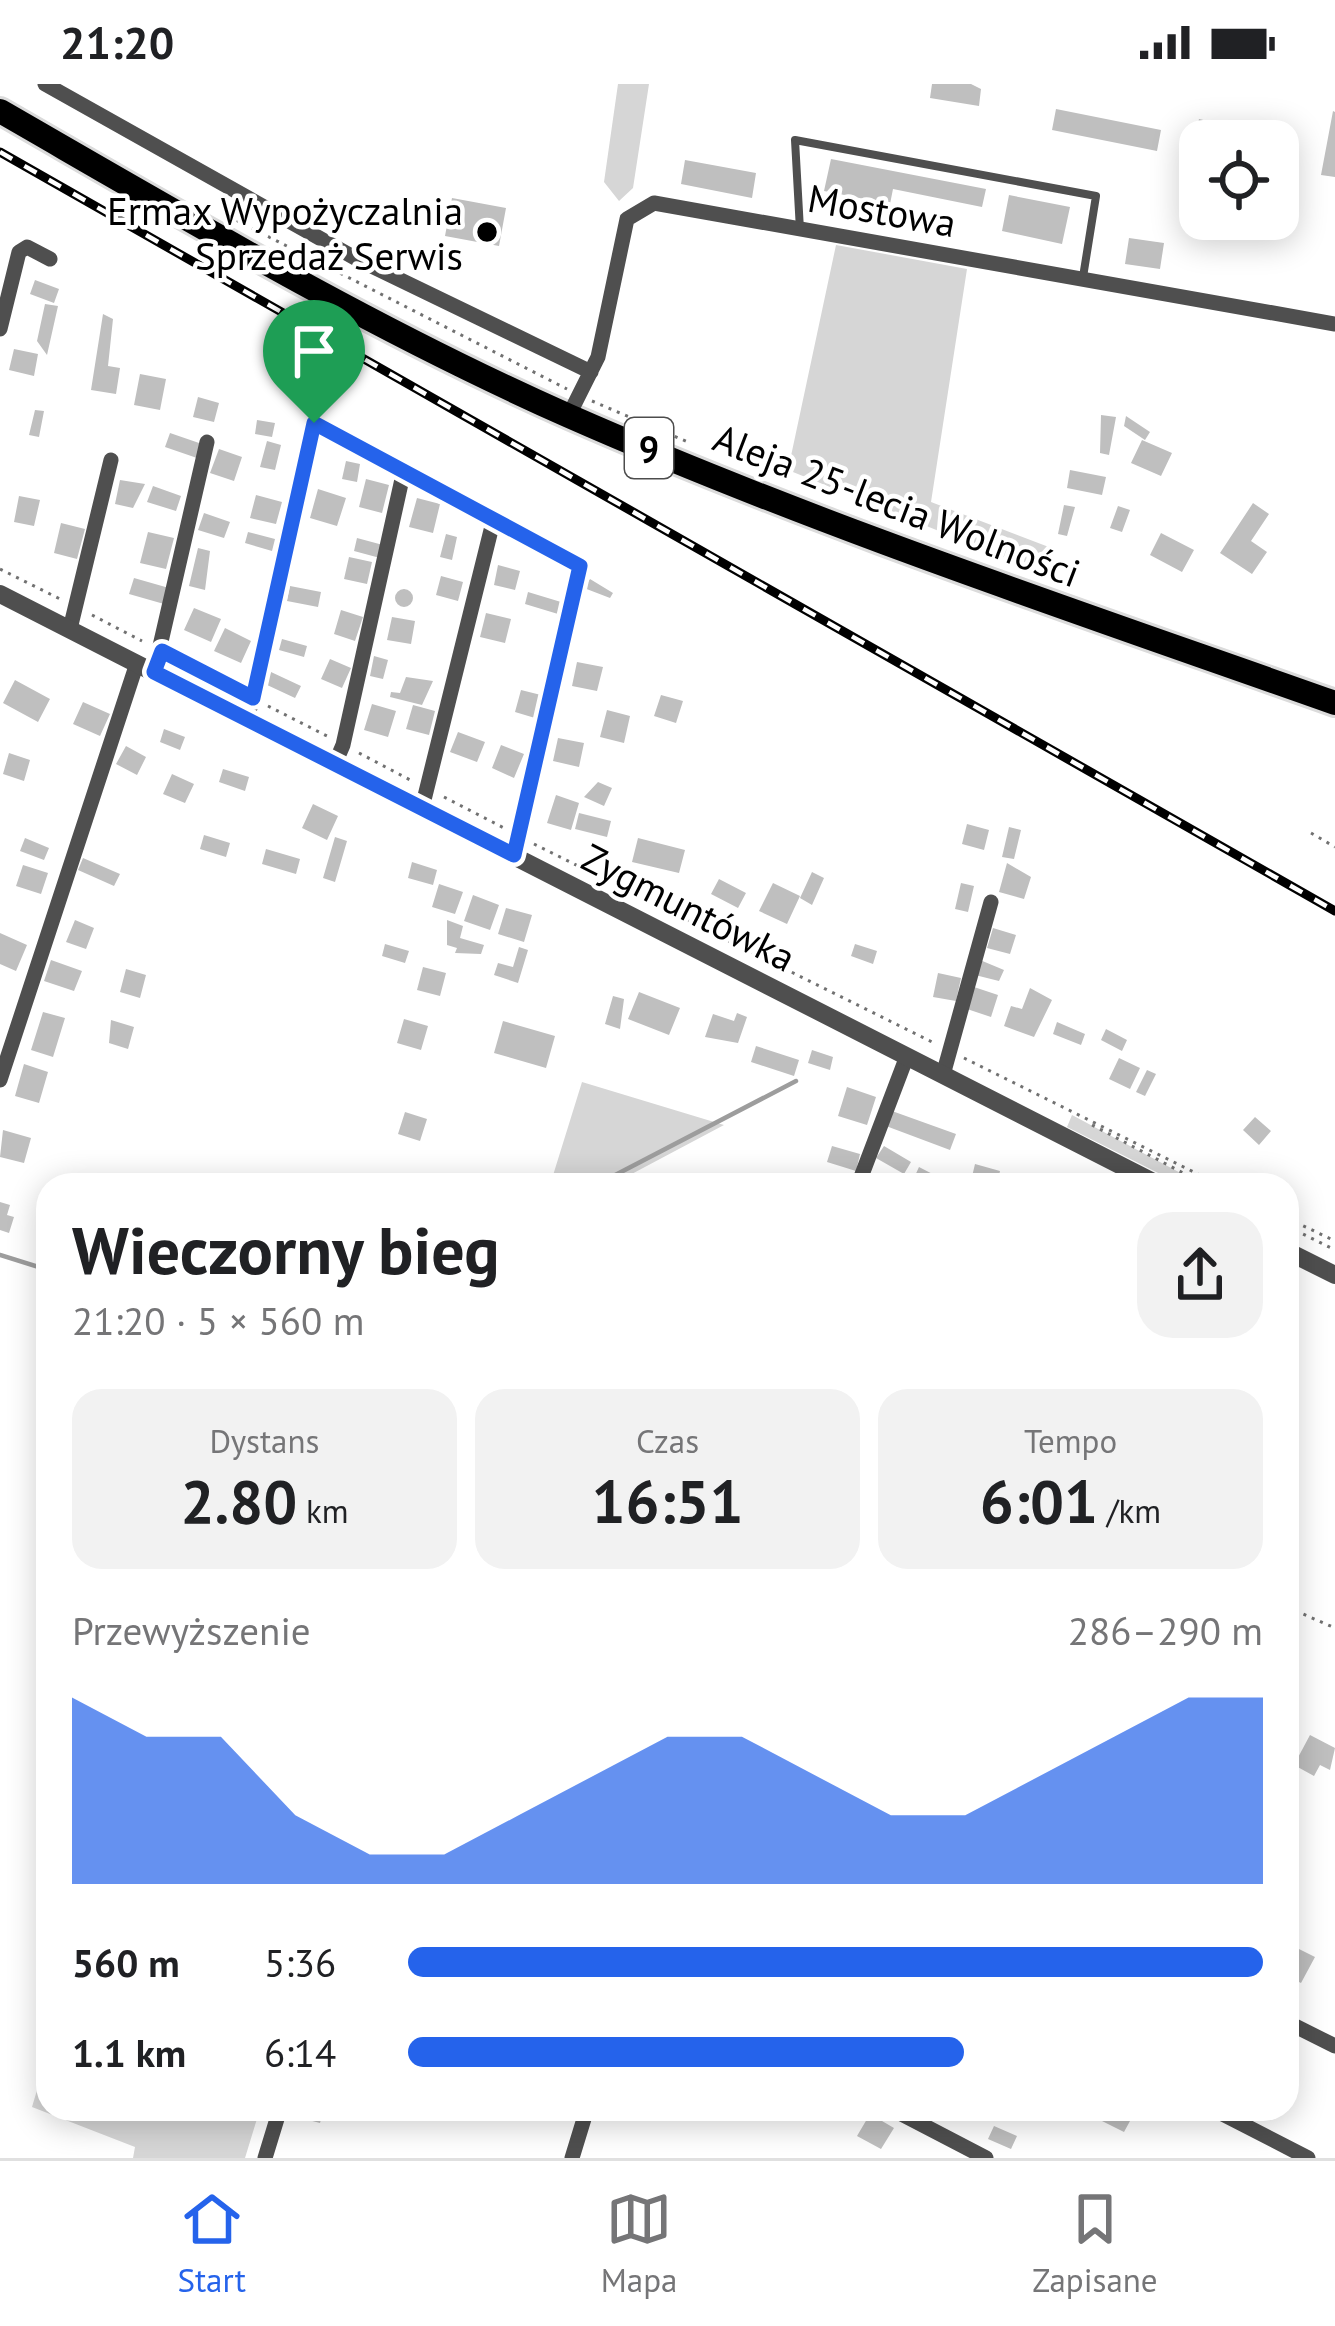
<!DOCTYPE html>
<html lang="pl">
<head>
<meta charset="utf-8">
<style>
	:root { --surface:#fff; --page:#f2f2f2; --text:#202124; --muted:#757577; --line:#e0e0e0; --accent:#2563eb }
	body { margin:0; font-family:"PT Sans",sans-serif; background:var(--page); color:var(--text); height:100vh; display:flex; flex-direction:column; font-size:45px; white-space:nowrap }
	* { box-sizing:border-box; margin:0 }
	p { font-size:39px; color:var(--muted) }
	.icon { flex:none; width:66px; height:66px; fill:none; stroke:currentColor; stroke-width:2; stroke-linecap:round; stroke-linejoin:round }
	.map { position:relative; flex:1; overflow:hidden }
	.details { position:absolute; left:36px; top:1089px; width:1263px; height:948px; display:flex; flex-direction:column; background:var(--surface); border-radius:36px; box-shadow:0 6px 30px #0003 }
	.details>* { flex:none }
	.buttons { position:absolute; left:1179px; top:36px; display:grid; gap:24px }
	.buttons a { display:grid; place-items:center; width:120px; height:120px; border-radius:24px; background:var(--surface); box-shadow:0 6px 30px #0003; font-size:60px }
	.pin { position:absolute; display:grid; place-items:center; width:102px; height:102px; color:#fff; margin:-123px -51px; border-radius:50% 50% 50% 0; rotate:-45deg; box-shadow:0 0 12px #0007 }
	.pin .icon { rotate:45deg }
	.round { display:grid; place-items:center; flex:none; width:126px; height:126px; border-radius:36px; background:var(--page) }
	.overview { display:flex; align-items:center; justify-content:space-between; height:204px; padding:0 36px }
	h1 { font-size:66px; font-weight:800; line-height:90px }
	.metrics { display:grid; grid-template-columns:repeat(3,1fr); gap:18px; height:204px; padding:12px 36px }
	.metrics div { display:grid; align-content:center; border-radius:30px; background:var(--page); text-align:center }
	.metrics b { font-size:60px; font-weight:800 }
	.metrics small { font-size:33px; font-weight:400 }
	.metrics p { font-size:33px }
	.chart { height:336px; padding:24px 36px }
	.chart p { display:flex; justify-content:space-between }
	.chart svg { width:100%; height:216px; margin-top:12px; fill:var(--accent); opacity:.7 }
	ul { padding:0 36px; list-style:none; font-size:39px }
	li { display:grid; grid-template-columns:192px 144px 1fr; align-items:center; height:90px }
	li i { height:30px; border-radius:15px; background:var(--accent) }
	.status { display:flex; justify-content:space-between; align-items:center; height:84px; padding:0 60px; background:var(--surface); direction:ltr }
	.status svg { height:33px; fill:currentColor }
	.tab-bar { display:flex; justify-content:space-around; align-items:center; height:168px; border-top:3px solid var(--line); background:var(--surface); font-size:33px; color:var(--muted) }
	.tab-bar a { display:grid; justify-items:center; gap:6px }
	.tab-bar .on { color:var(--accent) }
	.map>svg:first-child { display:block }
	.green { fill:#d6d6d6 }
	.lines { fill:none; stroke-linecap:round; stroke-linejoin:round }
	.stream { stroke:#9d9d9d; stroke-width:4.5 }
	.building { fill:#bfbfbf }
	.primary-casing { stroke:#dbdbdb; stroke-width:30 }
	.path { stroke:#717171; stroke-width:3; stroke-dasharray:3 6; stroke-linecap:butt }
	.service { stroke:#4f4f4f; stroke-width:8 }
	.minor { stroke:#4f4f4f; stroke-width:15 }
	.tertiary { stroke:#4f4f4f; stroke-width:18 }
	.primary { stroke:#000; stroke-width:24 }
	.rail-casing { stroke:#000; stroke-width:9 }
	.rail { stroke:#fff; stroke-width:4.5; stroke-dasharray:14; stroke-linecap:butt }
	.route-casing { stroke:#fff; stroke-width:24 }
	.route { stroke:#2563eb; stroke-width:15 }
	.poi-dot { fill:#000; stroke:#fff; stroke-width:4.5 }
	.labels { text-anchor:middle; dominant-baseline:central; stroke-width:9; stroke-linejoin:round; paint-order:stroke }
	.shield { fill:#fff; stroke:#4c4c4c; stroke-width:3 }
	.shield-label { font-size:36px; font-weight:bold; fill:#000 }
	.poi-label { font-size:39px; fill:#000; stroke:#fff; text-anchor:end }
	.street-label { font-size:39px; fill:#000; stroke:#fff }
</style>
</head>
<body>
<div class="status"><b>21:20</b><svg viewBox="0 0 49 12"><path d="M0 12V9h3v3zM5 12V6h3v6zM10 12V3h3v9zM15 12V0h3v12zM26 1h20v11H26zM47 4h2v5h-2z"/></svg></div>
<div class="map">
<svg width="1335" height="2074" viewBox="0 0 1335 2074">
	<rect width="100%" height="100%" fill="#fff"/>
	<path class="green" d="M618,0H649L633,104L619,117L604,98Z
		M836,161L967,185L931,418L1054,465L1050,492L788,386Z
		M582,998L724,1041L611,1101H550Z
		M1072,1031L1203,1101H1182L1067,1043Z
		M48,1969V2025H260L245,2074H133L135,2063L32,2023Z"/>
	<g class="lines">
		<path class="stream" d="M596,1101L796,997
			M0,1171L48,1186"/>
	</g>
	<path class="building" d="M932,0H971L981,5L979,22L930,14Z
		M1056,25L1161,46L1157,67L1052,46Z
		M1333,27L1335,28V93L1321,91Z
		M1199,35L1243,45L1241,57H1200V68L1192,66Z
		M831,75L986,105L982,123L893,105L890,120L824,107Z
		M685,76L756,89L752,114L681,100Z
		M1009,111L1070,123L1062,160L1002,147Z
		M452,114L506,124L499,162L445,152Z
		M1129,154L1164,159L1160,185L1125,180Z
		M35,196L59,205L54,219L30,210Z
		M45,220L58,222L47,271L37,257Z
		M103,230L113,235L108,282L120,284L116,310L91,306Z
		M14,265L38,270L34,292L9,286Z
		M140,290L166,295L160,326L134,321Z
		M198,313L219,319L214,338L193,333Z
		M35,326L44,327L39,353L29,351Z
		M1101,331L1116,333L1109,371L1100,369Z
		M1126,332L1150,348L1145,356L1124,342Z
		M257,336L275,339L272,353L255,350Z
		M170,349L202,360L197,374L165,363Z
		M1142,356L1172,369L1161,392L1131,379Z
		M267,357L281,361L275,386L260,383Z
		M219,365L242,373L234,397L210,389Z
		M346,377L360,380L357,398L342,395Z
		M1070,386L1106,393L1102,411L1067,404Z
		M366,395L389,401L382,429L359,423Z
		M120,396L145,400L133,424L115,420Z
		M153,402L181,412L176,427L147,418Z
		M318,405L346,414L337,442L310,434Z
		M256,411L282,418L276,440L250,434Z
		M19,412L40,416L34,442L14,438Z
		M417,414L440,420L433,449L409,443Z
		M1253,419L1269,430L1251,457L1267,468L1252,490L1220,469Z
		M1064,421L1075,423L1067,452L1058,450Z
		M1118,422L1130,426L1122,448L1110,444Z
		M204,429L230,438L224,454L198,446Z
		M61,439L85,445L77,475L54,469Z
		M148,448L174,454L166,485L140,479Z
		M248,448L275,455L272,467L245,459Z
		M1161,449L1194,466L1182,488L1150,471Z
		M446,450L457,453L452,476L440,473Z
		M357,454L383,461L380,474L354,467Z
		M198,464L210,467L205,506L189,502Z
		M349,473L372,478L367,500L344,495Z
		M498,481L520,487L515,506L494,501Z
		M441,492L463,498L458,517L436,511Z
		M134,494L169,504L164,520L129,510Z
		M590,495L613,509L610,514L584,504Z
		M290,502L321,508L318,523L287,517Z
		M395 514a9 9 0 1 1 18 0a9 9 0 1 1-18 0Z
		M528,508L561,518L558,530L525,520Z
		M194,524L221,535L211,558L184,546Z
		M341,526L363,533L355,557L334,550Z
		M486,529L511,535L505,559L480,553Z
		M392,533L415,537L411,560L387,556Z
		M225,544L251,557L241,579L214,567Z
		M282,555L307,562L304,573L279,566Z
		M374,572L388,576L383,595L370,592Z
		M330,575L351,584L342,604L321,595Z
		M577,578L603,583L597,607L572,602Z
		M271,588L301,602L295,614L265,600Z
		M406,593L433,597L422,621L390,613L391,608L400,609Z
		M15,596L50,615L38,638L3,619Z
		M521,606L541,611L535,634L515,628Z
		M661,611L683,617L676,639L654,632Z
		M83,618L110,630L100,652L73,640Z
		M372,620L396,627L388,653L364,646Z
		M413,621L435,627L429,651L406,645Z
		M607,626L630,632L624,659L600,653Z
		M164,645L185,653L180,666L160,658Z
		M458,648L485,658L477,678L450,668Z
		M558,654L584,659L579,683L553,677Z
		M501,661L524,670L514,694L492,684Z
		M126,662L146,673L137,691L116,680Z
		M9,669L30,676L24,697L3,690Z
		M223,685L249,693L245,707L219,698Z
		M172,690L194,700L185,719L163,710Z
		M598,698L612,704L604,722L584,713Z
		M556,711L579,719L571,746L547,739Z
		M313,720L338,732L327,756L302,744Z
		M579,729L611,737L607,753L575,745Z
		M967,740L989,746L984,766L962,760Z
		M1009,743L1021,746L1014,775L1002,773Z
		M204,751L230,759L226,773L200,765Z
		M335,753L347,757L335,798L323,794Z
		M25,754L49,764L44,776L20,767Z
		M638,754L685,766L679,789L632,778Z
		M266,765L300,775L296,790L262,780Z
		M83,774L120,790L114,802L78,786Z
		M412,778L437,786L433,801L408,794Z
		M1007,779L1031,793L1024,815L999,808Z
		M23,781L48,789L41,810L16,802Z
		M812,788L824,794L812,821L800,814Z
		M719,795L746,809L738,824L711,810Z
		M773,799L800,812L787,840L759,827Z
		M961,799L974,802L968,828L955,825Z
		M439,800L463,808L455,830L432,823Z
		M473,811L499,821L490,846L464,837Z
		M506,824L532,831L524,858L498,850Z
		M75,836L94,844L86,865L66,858Z
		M447,836L463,842L460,854L484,861L481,870L455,869L457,864L447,861Z
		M993,844L1016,851L1010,870L987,864Z
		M0,849L27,861L16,887L0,880Z
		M385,860L409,867L405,879L382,872Z
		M855,860L877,867L873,880L851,872Z
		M519,863L528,866L518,899L494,891L498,879L513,883Z
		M51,876L82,887L74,907L44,897Z
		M980,876L1004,886L999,897L975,891Z
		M423,883L446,889L440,912L417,906Z
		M126,885L146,891L140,914L120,908Z
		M938,889L961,894L956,917L933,913Z
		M974,903L998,911L991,933L967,925Z
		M1030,904L1052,916L1034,953L1004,942L1011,922L1022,925Z
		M639,908L680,924L669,951L628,935Z
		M613,912L624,915L620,945L605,940Z
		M43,928L65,934L53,973L31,966Z
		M737,929L747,933L738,959L705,953L713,930L734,937Z
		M404,935L428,942L421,966L397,959Z
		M111,936L134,943L128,965L109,959Z
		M503,937L555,952L546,984L494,969Z
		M1057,938L1085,950L1081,961L1053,950Z
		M1106,945L1127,956L1122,967L1101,956Z
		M756,962L799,976L794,992L751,978Z
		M812,966L833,973L830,986L808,979Z
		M1119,974L1140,984L1130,1005L1109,995Z
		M24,980L48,988L39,1019L15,1012Z
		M1147,986L1156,990L1145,1012L1136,1008Z
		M847,1003L876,1013L867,1041L838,1032Z
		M892,1027L956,1050L950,1066L886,1042Z
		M405,1028L427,1035L420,1057L398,1050Z
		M1255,1033L1271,1047L1259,1061L1243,1046Z
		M3,1046L31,1054L24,1079L0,1073Z
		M832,1062L860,1070L856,1087L827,1078Z
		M884,1062L911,1078L904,1090L876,1074Z
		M975,1080L1000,1087L997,1101H970Z
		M919,1083L946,1097L944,1101L913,1096Z
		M0,1118L10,1121L7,1131L14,1133L9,1149L0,1146Z
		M1310,1651L1335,1664L1330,1686L1320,1681L1314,1692L1294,1681Z
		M1287,1859L1315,1873L1301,1899L1287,1892Z
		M299,2025H324L320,2039L297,2033Z
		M1108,2025L1130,2037L1124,2048L1102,2037Z
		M870,2030L894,2044L881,2065L857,2052Z
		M994,2042L1017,2052L1011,2065L988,2055Z"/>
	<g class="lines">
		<g class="primary-casing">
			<path id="primary" d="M0,27C186,134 372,245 569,332C819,442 1078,528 1335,619"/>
		</g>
		<path class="path" d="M228,132L567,305
			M592,317L688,358
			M327,345L392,380
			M417,393L482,428
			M507,441L566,475
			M0,485L62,516
			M92,531L142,557
			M172,572L238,606
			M268,622L329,653
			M359,669L414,698
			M444,713L504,744
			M1311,749L1335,763
			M534,760L934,959
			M964,974L1220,1101
			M1092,1041L1206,1101
			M1287,1134L1335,1157
			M1287,1142L1335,1166
			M1287,1523L1335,1544"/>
		<path class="service" d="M800,146L795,56L1096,112L1083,193"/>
		<path class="minor" d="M45,0L355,174L591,288
			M0,245L19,168L27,163L50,175
			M569,331L598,273L627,135L654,119L1335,240
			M70,545L111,376
			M154,588L207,358
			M247,637L314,339
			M334,682L343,661L404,386
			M422,724L494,434
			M514,771L579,482
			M943,991L991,818
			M0,996L137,579
			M858,1101L907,972
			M1287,1938L1335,1962
			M892,2025L986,2074
			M1213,2025L1308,2074
			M265,2074L280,2025
			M572,2074L587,2025"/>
		<path class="tertiary" d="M0,510L1159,1101
			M1287,1167L1335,1191"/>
		<use href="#primary" class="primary"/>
		<g class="rail-casing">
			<path id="rail" d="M0,68L1335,827"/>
		</g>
		<use href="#rail" class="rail"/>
	</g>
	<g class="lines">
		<g class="route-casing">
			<path id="route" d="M314,339L580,482L514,771L154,588L162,567L253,614Z"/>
		</g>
		<use href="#route" class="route"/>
	</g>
	<circle class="poi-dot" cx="487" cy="148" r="12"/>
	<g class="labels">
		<rect class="shield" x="625" y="334" width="48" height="60" rx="9"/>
		<g class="shield-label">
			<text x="649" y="364">9</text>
		</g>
		<g class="poi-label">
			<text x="463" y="126">Ermax Wypożyczalnia<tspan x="463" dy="45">Sprzedaż Serwis</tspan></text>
		</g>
		<g class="street-label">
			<text transform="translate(882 126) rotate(10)">Mostowa</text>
			<text transform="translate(897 421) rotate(21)">Aleja 25-lecia Wolności</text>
			<text transform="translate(689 823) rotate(27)">Zygmuntówka</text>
		</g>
	</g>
</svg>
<div class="buttons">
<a><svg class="icon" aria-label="locate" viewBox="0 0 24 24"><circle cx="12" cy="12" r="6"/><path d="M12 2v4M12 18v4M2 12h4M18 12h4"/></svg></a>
</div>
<div class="pin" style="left:314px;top:339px;background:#1e9e55"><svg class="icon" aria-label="arrive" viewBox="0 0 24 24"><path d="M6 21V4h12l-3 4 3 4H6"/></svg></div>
<section class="details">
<div class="overview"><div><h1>Wieczorny bieg</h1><p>21:20 · 5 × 560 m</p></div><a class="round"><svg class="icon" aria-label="share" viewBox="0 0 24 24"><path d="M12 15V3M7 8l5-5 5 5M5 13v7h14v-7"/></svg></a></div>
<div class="metrics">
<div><p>Dystans</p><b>2.80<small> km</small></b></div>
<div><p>Czas</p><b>16:51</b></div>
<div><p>Tempo</p><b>6:01<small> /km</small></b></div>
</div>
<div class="chart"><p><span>Przewyższenie</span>286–290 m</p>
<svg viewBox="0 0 160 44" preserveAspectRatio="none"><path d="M0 44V6L10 14L20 14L30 30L40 38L50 38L60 30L70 22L80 14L90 14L100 22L110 30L120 30L130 22L140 14L150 6L160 6V44z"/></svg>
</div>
<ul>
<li><b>560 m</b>5:36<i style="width:100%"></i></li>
<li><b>1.1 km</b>6:14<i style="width:65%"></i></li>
</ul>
</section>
</div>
<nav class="tab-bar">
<a class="on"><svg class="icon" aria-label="home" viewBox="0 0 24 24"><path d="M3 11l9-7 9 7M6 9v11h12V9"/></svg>Start</a>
<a><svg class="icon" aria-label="map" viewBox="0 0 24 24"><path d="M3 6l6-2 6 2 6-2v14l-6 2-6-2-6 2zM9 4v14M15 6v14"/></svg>Mapa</a>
<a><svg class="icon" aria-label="saved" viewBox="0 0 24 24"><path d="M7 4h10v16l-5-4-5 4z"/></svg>Zapisane</a>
</nav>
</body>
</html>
